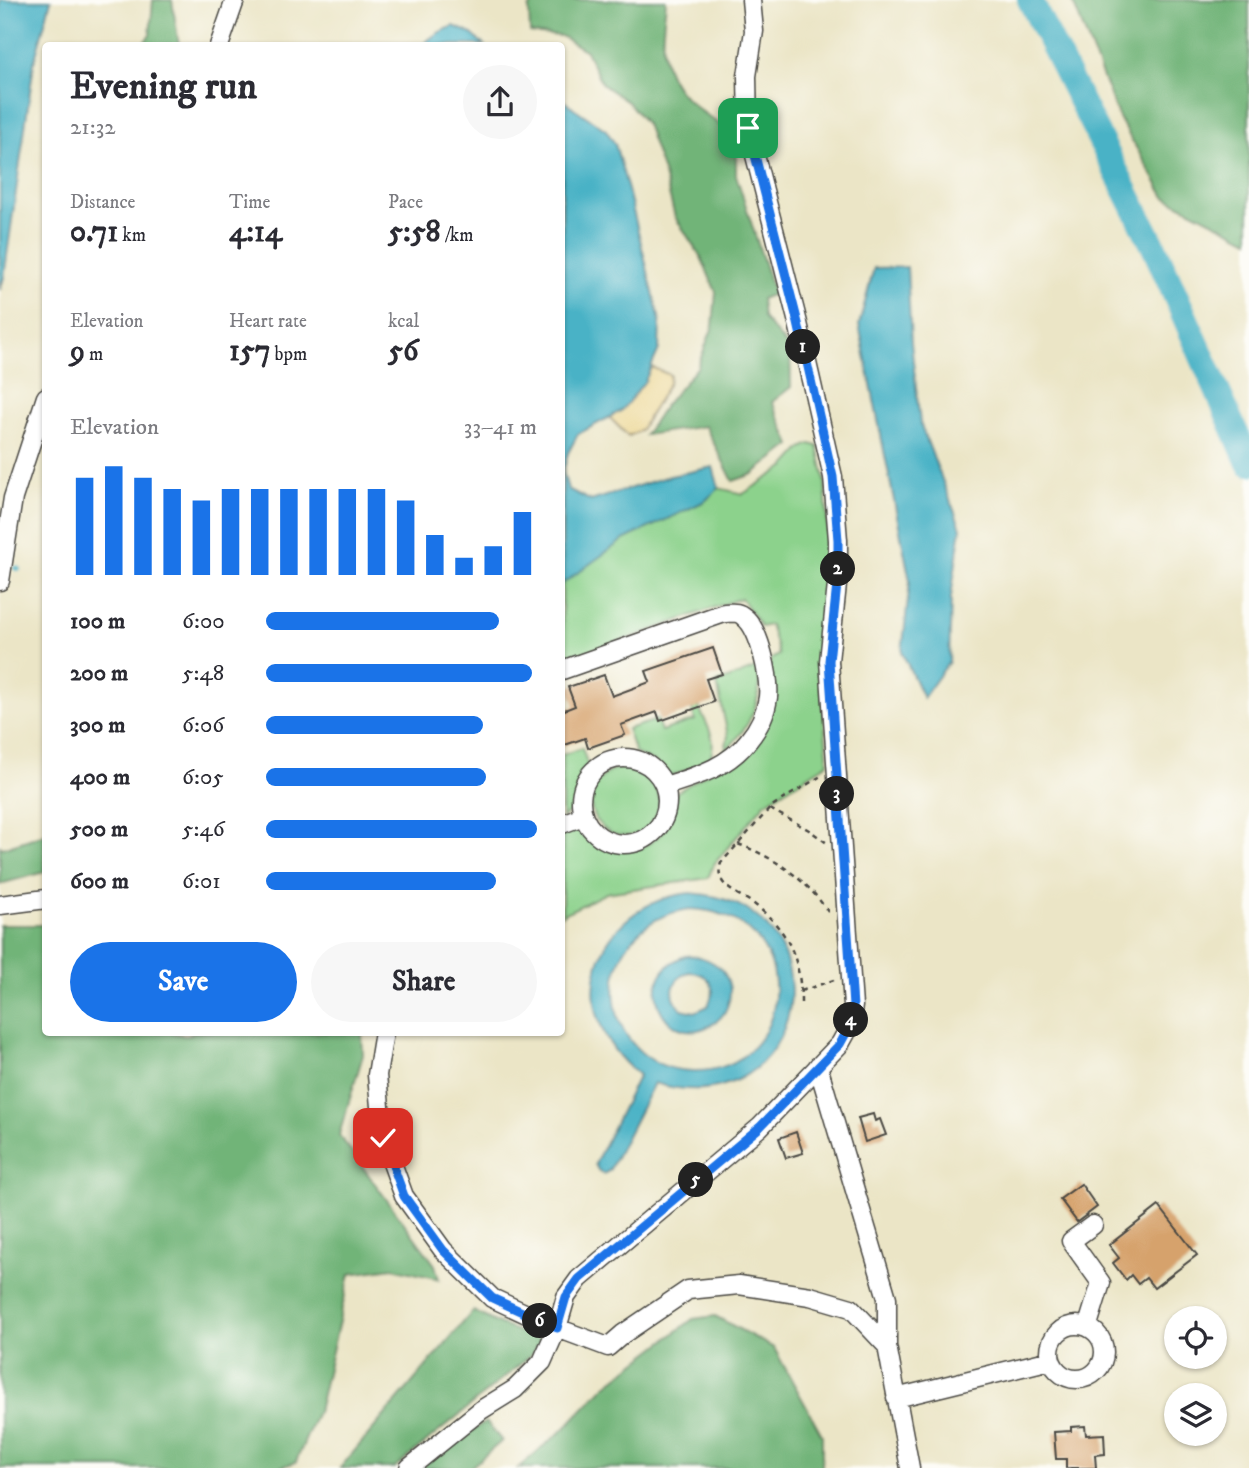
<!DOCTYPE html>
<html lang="en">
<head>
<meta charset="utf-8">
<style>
	:root { --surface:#fff; --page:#f7f7f7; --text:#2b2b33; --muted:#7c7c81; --accent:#1a73e8 }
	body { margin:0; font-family:"IM FELL DW Pica",serif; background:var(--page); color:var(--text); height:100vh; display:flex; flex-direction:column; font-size:26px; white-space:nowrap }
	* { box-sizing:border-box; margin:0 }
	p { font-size:23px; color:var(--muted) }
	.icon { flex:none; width:38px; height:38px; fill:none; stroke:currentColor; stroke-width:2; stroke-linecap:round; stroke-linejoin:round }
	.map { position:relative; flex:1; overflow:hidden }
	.drawer { position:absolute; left:42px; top:42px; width:523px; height:994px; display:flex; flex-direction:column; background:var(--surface); border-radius:7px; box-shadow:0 2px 5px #0004 }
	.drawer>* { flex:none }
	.buttons { position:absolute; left:1164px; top:1306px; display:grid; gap:14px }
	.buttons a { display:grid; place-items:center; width:63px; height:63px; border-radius:50%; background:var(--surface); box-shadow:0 2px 5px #0004; font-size:35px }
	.pin { position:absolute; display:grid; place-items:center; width:60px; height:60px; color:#fff; margin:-30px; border-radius:14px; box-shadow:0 4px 10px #0006 }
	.km { position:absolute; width:35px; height:35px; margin:-18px; border-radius:50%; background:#222; color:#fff; font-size:19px; line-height:35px; text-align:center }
	.round { display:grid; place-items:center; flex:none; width:74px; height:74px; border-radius:37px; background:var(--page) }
	.head { display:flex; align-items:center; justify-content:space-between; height:119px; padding:0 28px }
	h1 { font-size:38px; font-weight:800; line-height:52px }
	.figures { display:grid; grid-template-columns:repeat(3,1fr); gap:10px; height:119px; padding:7px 28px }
	.figures div { display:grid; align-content:center }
	.figures b { font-size:30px; font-weight:800 }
	.figures small { font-size:19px; font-weight:400 }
	.figures p { font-size:19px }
	.chart { height:196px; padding:14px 28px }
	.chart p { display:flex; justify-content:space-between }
	.chart svg { width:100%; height:126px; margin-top:7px; stroke:var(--accent); stroke-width:6 }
	.action { display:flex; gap:14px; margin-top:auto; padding:14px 28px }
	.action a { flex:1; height:80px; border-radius:42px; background:var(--accent); color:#fff; font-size:28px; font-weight:800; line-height:80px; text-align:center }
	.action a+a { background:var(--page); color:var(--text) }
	ul { padding:0 28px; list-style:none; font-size:23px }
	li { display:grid; grid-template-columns:112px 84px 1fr; align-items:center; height:52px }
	li i { height:18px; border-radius:9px; background:var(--accent) }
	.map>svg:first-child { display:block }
	.green { fill:#8cd28c; stroke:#5c7e5c; stroke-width:2 }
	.forest { fill:#71b478; stroke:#4e7052; stroke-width:2 }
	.sand { fill:#eeda9e; stroke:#8c8264; stroke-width:2 }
	.water { fill:#48b2c6; stroke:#3a6e78; stroke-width:2; fill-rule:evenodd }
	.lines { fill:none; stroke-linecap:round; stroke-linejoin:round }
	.stream { stroke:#48b2c6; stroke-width:4.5 }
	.river { stroke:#48b2c6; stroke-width:26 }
	.building { fill:#d6a26c }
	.minor-casing { stroke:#484742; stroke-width:21 }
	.path { stroke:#484742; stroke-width:2.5; stroke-dasharray:5 5; stroke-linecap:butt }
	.minor { stroke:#fff; stroke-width:18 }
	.route-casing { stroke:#fff; stroke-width:14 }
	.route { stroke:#1a73e8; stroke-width:9 }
</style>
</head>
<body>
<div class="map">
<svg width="1249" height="1468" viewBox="0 0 1249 1468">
	<rect width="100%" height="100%" fill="#fdfcf7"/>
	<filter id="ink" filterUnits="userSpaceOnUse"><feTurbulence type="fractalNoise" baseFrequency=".0143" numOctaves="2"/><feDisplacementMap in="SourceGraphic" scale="14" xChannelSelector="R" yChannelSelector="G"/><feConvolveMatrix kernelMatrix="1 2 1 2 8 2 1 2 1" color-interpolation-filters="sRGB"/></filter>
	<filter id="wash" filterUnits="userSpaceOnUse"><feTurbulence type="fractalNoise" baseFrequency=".00686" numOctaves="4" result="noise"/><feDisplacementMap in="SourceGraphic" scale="28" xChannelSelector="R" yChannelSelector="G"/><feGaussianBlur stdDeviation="1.57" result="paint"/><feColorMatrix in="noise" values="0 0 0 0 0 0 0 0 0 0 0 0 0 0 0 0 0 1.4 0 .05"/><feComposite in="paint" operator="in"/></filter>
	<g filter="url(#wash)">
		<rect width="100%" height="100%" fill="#ebe5c6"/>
		<path class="green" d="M810,444L818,446L825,480L830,574L819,659L828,763L765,803L714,864L708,878L606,893L562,915V830L581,826C588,832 593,840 602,844C625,857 656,847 668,823C673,813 671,801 677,792L755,743L771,659L779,655L770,625L761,627L741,598L562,662V583L623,540L705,501L719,488L743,494L786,466L802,448Z
			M758,667C764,700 749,729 725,751L728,736L717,683Z
			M694,690C697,699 699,710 704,718C713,736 715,741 710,761L669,777L656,763L635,753L627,729L657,720L661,731L695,720L687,693Z
			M582,748L589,769L579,784L576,808L562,818V755Z
			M591 802a34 34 0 1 1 68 0a34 34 0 1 1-68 0Z"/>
		<path class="forest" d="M153,0H172L179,45H142L150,35Z
			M535,0H666C665,16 661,35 663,50C669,96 702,112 736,135V175L774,294L761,299L763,318L790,349L791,387L772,402L791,445L753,474L733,481L705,426L645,435L665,405L697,368L713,326L716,292L701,257L675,217L664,175L646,124L629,103L602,84L586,51L561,36L530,33L529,9Z
			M1072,0H1249V240L1165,197L1119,118Z
			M45,834V872L0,884V846L2,848Z
			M0,925H45L46,1032H169L186,1036L194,1032H289L294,1035L297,1032L362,1033L363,1055L339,1135L435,1265L439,1279L393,1268L350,1274L319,1407L296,1462L278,1468H0Z
			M473,1311L501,1325L542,1340L530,1356L395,1468H340Z
			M715,1316L774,1348L822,1435V1468H518L564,1429L605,1386L693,1319Z
			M486,1422L502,1441L470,1468H420L455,1440Z"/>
		<path class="sand" d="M651,367L670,375L669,383L640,431L628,436L609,417C629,407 642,386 651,367Z"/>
		<path class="water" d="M0,0H51L34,63L4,277L0,290Z
			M454,26L472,34L484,45H423C432,35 441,31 454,26Z
			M562,100L606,130L615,144L628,190L660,321L659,349L645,381L621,411L578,434L568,453L563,472L568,489L591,501L666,477L713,467L719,488L705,501L623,540L562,584Z
			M907,267L911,342L920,423L961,528L951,597L949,662L923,698L902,652L910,581L859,325L874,268Z
			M690,893C847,903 810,1129 654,1083L609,1171L603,1174L598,1170L595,1164L639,1075C560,1013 591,905 690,893ZM690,909C808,913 798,1072 694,1071C594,1070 583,924 690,909Z
			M685,956C713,954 739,977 727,1007C724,1016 717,1022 709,1026C664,1049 630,977 685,956ZM688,972C702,972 711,978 713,992L708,1006L695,1012L682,1009C668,996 671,980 688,972Z"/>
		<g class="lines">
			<path class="stream" d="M15,568L19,569"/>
			<path class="river" d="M1030,0L1155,249L1249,463"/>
		</g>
		<g id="blocks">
			<path class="building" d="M713,648L722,674L706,679L714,702L660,721L657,712L621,725L625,735L588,748L585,738L562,746V711L575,706L568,687L604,675L612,696L650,682L646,671Z
				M873,1114L875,1121L880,1119L886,1135L865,1142L858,1118Z
				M796,1132L803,1153L786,1158L779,1138Z
				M1081,1184L1097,1207L1077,1222L1060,1199Z
				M1159,1206L1197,1255L1154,1288L1146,1278L1138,1284L1131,1275L1126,1280L1113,1263L1119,1258L1109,1245Z
				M1085,1426L1086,1435L1104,1434L1105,1454L1095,1455L1096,1468H1066V1459H1056L1054,1432L1071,1431V1427Z"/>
		</g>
	</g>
	<g filter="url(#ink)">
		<use href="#blocks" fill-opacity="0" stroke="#484742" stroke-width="2"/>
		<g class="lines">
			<g class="minor-casing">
				<path id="minor" d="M219,46L235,0
					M0,581L13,498L46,397
					M562,670L724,613C732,613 738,611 744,617C760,629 770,678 768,697C766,713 758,729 748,741C727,768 696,776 665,786
					M581 801a43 43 0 1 1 86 0a43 43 0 1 1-86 0Z
					M562,824L583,816
					M0,905L46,899
					M384,1032L377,1075L383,1138L404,1196L443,1250L492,1298L557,1328L608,1347L623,1334L688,1290L739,1285L810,1296L851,1308L887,1346L910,1468
					M818,1066L887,1298V1346
					M1050 1352a27 27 0 1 1 54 0a27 27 0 1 1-54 0Z
					M1088,1325L1101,1283L1071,1241L1093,1225
					M896,1398L1051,1360
					M409,1468L481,1410L515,1389L542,1362L557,1328L566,1297L579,1279L760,1127L840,1044L850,1026L853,1006L829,661L838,575V540L833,477L798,323L748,128L747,76L754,31L751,0"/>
			</g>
			<path class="path" d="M770,809L809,830L827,843
				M738,844C776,858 808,880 830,915
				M801,991L834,980
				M801,1003C801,975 796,949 778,927C771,918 763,911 754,904C739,893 713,887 721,863L772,806L821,776"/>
			<use href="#minor" class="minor"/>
		</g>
	</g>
	<g class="lines" filter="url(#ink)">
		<g class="route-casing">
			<path id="route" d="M383,1138L404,1196L443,1250L492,1298L557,1328L566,1297L579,1279L760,1127L840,1044L850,1026L853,1006L829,661L838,575V540L833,477L798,323L748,128"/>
		</g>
		<use href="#route" class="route"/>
	</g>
</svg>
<div class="buttons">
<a><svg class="icon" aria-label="locate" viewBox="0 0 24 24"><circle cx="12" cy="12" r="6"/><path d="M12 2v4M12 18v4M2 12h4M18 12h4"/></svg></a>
<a><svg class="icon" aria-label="layers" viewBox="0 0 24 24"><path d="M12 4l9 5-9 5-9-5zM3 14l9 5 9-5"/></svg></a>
</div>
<div class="pin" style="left:748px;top:128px;background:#1e9e55"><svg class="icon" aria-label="arrive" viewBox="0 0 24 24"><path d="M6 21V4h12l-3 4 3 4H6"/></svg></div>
<div class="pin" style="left:383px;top:1138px;background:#d93025"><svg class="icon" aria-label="check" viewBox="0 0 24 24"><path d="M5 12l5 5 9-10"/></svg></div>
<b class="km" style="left:803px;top:347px">1</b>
<b class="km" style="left:838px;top:569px">2</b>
<b class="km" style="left:837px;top:794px">3</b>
<b class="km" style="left:851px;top:1020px">4</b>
<b class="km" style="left:696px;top:1180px">5</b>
<b class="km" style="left:540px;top:1321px">6</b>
<section class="drawer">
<div class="head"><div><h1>Evening run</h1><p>21:32</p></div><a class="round"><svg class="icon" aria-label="share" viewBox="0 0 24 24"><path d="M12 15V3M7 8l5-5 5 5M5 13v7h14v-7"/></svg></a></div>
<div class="figures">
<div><p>Distance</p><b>0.71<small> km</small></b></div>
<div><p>Time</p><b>4:14</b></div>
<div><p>Pace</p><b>5:58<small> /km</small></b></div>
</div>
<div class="figures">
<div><p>Elevation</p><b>9<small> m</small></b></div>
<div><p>Heart rate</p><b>157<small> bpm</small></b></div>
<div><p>kcal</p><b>56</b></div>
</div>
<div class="chart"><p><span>Elevation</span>33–41 m</p>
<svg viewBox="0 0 160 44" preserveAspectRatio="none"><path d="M5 44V10M15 44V6M25 44V10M35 44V14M45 44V18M55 44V14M65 44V14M75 44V14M85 44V14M95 44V14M105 44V14M115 44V18M125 44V30M135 44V38M145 44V34M155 44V22"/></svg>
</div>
<ul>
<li><b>100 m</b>6:00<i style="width:86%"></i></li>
<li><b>200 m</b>5:48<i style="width:98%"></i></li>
<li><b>300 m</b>6:06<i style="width:80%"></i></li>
<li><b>400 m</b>6:05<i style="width:81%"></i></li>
<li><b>500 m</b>5:46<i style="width:100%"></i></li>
<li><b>600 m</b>6:01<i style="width:85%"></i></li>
</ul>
<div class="action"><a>Save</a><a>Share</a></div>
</section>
</div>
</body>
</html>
